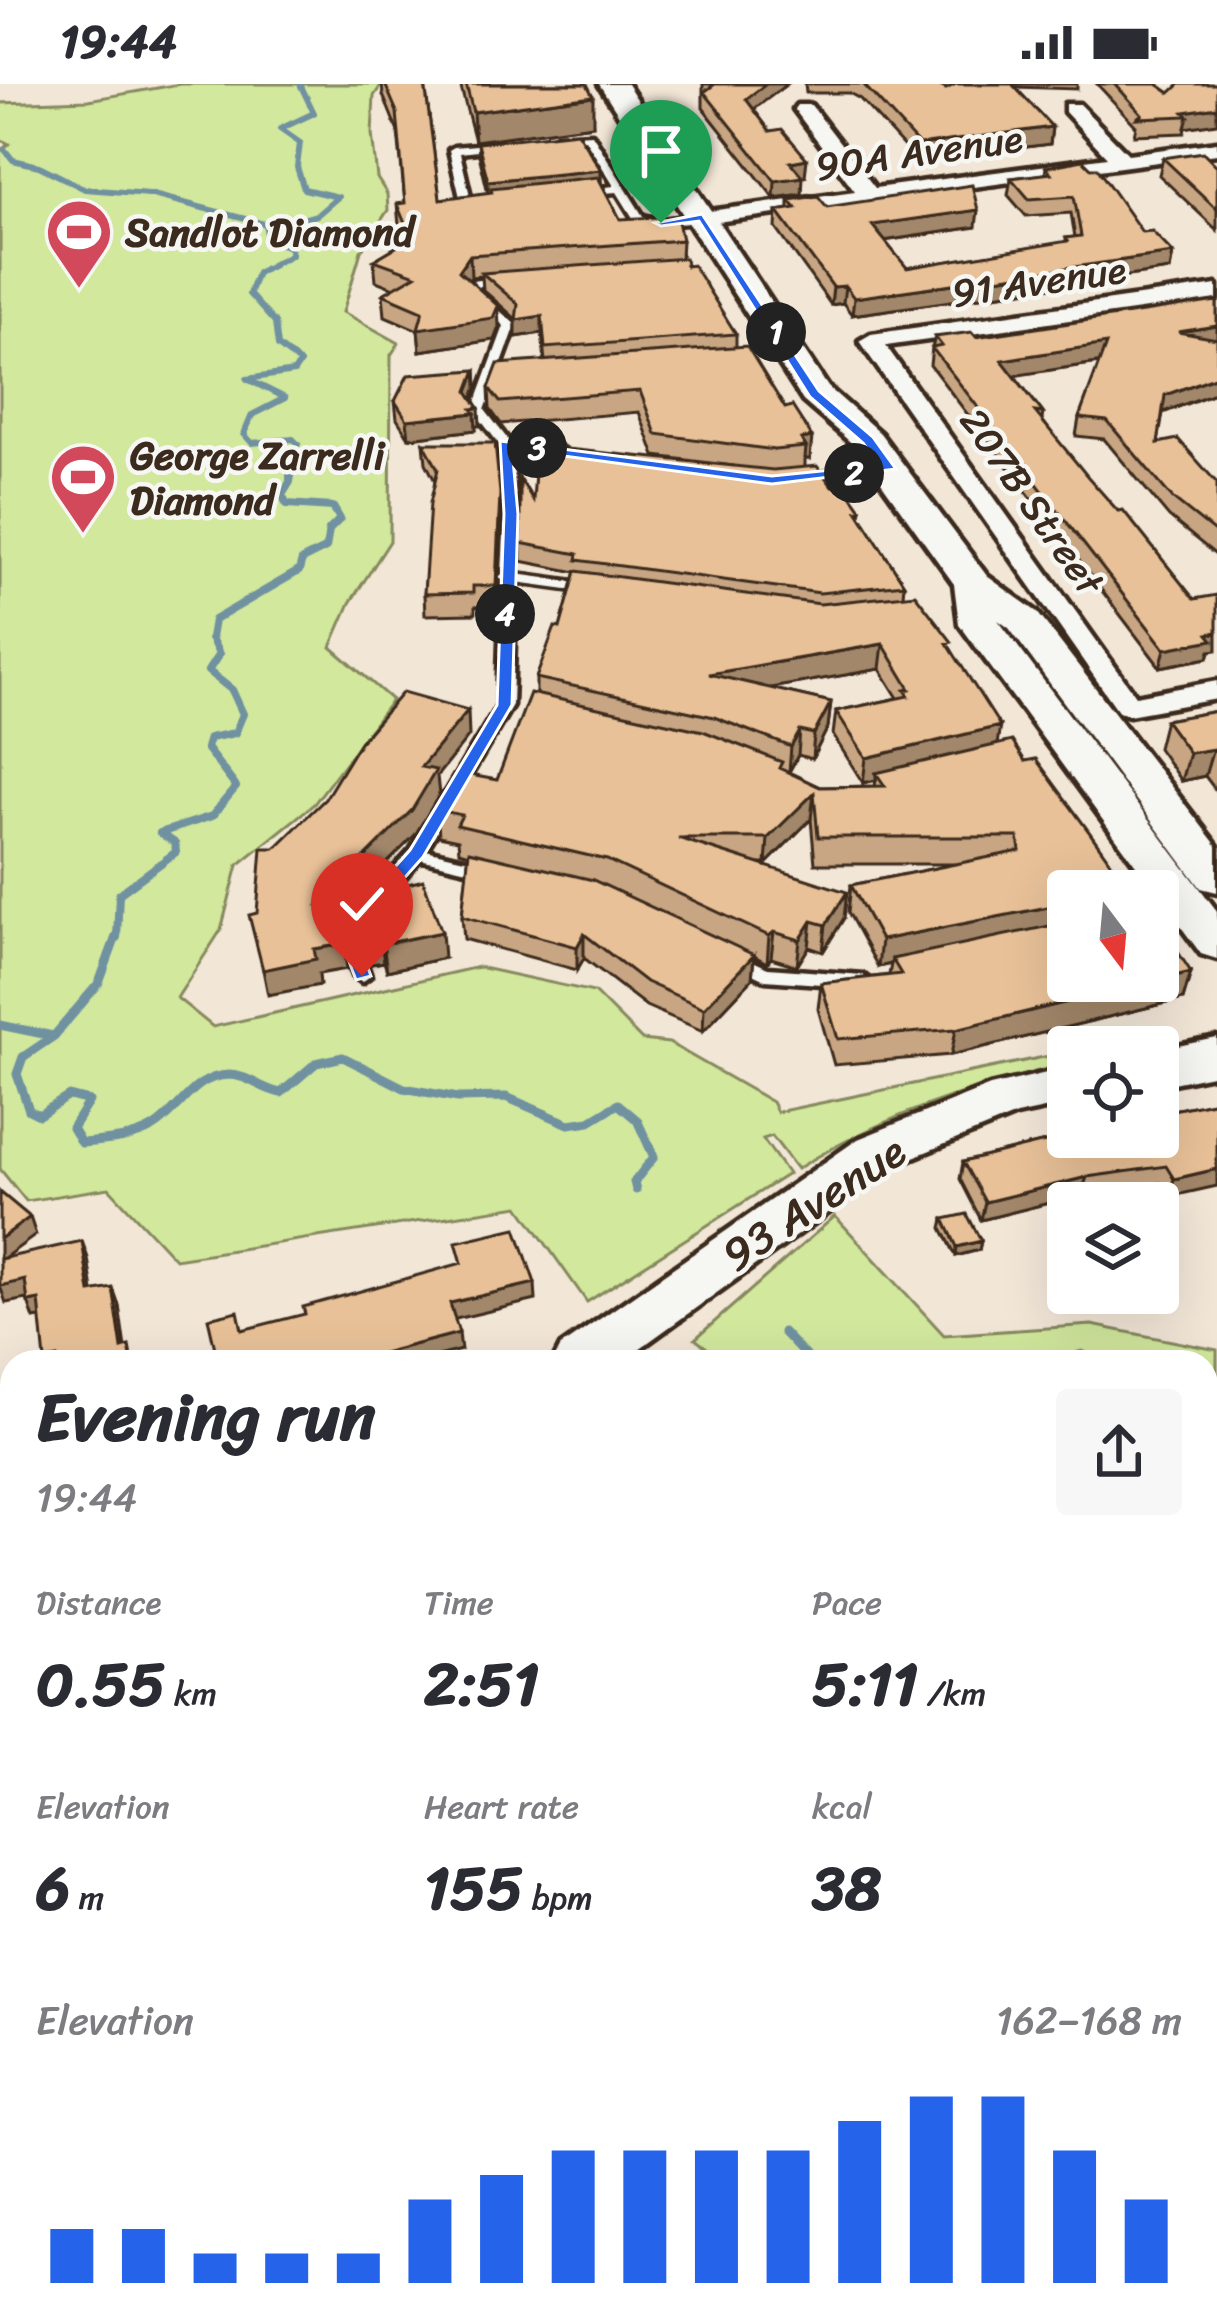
<!DOCTYPE html>
<html lang="en">
<head>
<meta charset="utf-8">
<style>
	:root { --surface:#fff; --page:#f7f7f7; --text:#2b2b33; --muted:#7c7c81; --accent:#2563eb }
	body { margin:0; font-family:Sriracha,sans-serif; background:var(--page); color:var(--text); height:100vh; display:flex; flex-direction:column; font-size:45px; white-space:nowrap }
	* { box-sizing:border-box; margin:0 }
	p { font-size:39px; color:var(--muted) }
	.icon { flex:none; width:66px; height:66px; fill:none; stroke:currentColor; stroke-width:2; stroke-linecap:round; stroke-linejoin:round }
	.map { position:relative; flex:1; overflow:hidden }
	.sheet { position:absolute; left:0px; top:1266px; width:1218px; height:975px; display:flex; flex-direction:column; background:var(--surface); border-radius:36px 36px 0 0; box-shadow:0 12px 48px #0002 }
	.sheet>* { flex:none }
	.needle { width:78px; rotate:164deg }
	.fabs { position:absolute; left:1047px; top:786px; display:grid; gap:24px }
	.fabs a { display:grid; place-items:center; width:132px; height:132px; border-radius:12px; background:var(--surface); box-shadow:0 12px 48px #0002; font-size:60px }
	.pin { position:absolute; display:grid; place-items:center; width:102px; height:102px; color:#fff; margin:-123px -51px; border-radius:50% 50% 50% 0; rotate:-45deg; box-shadow:0 0 12px #0007 }
	.pin .icon { rotate:45deg }
	.km { position:absolute; width:60px; height:60px; margin:-30px; border-radius:50%; background:#222; color:#fff; font-size:33px; line-height:60px; text-align:center }
	.round { display:grid; place-items:center; flex:none; width:126px; height:126px; border-radius:12px; background:var(--page) }
	.head { display:flex; align-items:center; justify-content:space-between; height:204px; padding:0 36px }
	h1 { font-size:66px; font-weight:700; line-height:90px }
	.metrics { display:grid; grid-template-columns:repeat(3,1fr); gap:18px; height:204px; padding:12px 36px }
	.metrics div { display:grid; align-content:center }
	.metrics b { font-size:60px; font-weight:700 }
	.metrics small { font-size:33px; font-weight:400 }
	.metrics p { font-size:33px }
	.chart { height:336px; padding:24px 36px }
	.chart p { display:flex; justify-content:space-between }
	.chart svg { width:100%; height:216px; margin-top:12px; stroke:var(--accent); stroke-width:6 }
	.status { display:flex; justify-content:space-between; align-items:center; height:84px; padding:0 60px; background:var(--surface); direction:ltr }
	.status svg { height:33px; fill:currentColor }
	.map>svg:first-child { display:block }
	.green { fill:#d2e89d; stroke:#86895e; stroke-width:3 }
	.lines { fill:none; stroke-linecap:round; stroke-linejoin:round }
	.stream-far2 { stroke:#7091a0; stroke-width:6 }
	.stream-far1 { stroke:#7091a0; stroke-width:8 }
	.stream { stroke:#7091a0; stroke-width:9 }
	.lane-casing { stroke:#3b2a1e; stroke-width:9 }
	.street-casing { stroke:#3b2a1e; stroke-width:9 }
	.secondary-casing { stroke:#3b2a1e; stroke-width:9 }
	.lane { fill:#f6f6f2; fill-rule:evenodd }
	.street { fill:#f6f6f2; fill-rule:evenodd }
	.secondary { fill:#f6f6f2; fill-rule:evenodd }
	.wall { fill:#c8a683; stroke:#3b2a1e; stroke-width:3; fill-rule:evenodd }
	.shaded-wall { fill:#a2876a; stroke:#3b2a1e; stroke-width:3 }
	.building { fill:#e8c198; stroke:#3b2a1e; stroke-width:3 }
	.route { fill:#2563eb; stroke:#fff; stroke-width:3 }
	.labels { text-anchor:middle; dominant-baseline:central; stroke-width:9; stroke-linejoin:round; paint-order:stroke }
	.far-street-label { font-size:39px; fill:#3b2a1e; stroke:#f6f6f2 }
	.far-poi-label { font-size:39px; font-weight:bold; fill:#3b2a1e; stroke:#f6f6f2; text-anchor:start }
	.street-label { font-size:45px; fill:#3b2a1e; stroke:#f6f6f2 }
</style>
</head>
<body>
<div class="status"><b>19:44</b><svg viewBox="0 0 49 12"><path d="M0 12V9h3v3zM5 12V6h3v6zM10 12V3h3v9zM15 12V0h3v12zM26 1h20v11H26zM47 4h2v5h-2z"/></svg></div>
<div class="map">
<svg width="1217" height="2239" viewBox="0 0 1217 2239">
	<rect width="100%" height="100%" fill="#f2e6d7"/>
	<filter id="ink" filterUnits="userSpaceOnUse"><feTurbulence type="fractalNoise" baseFrequency=".00833" numOctaves="2"/><feDisplacementMap in="SourceGraphic" scale="24" xChannelSelector="R" yChannelSelector="G"/><feConvolveMatrix kernelMatrix="1 2 1 2 8 2 1 2 1" color-interpolation-filters="sRGB"/></filter>
	<g filter="url(#ink)">
		<path class="green" d="M180,0H382L374,12L372,50L377,94L387,110L388,126L361,167L343,228L399,259L391,271L390,457L350,519L331,563L392,616L314,720L238,781L221,846L177,914L213,943L478,883L594,908L642,956L669,959L772,1018L777,1028L1068,968V980C971,1002 882,1032 797,1085L772,1052L763,1055L788,1090L587,1218L519,1122L175,1175L109,1104L26,1117L0,1085V67L9,60L0,55V19L89,16Z
			M835,1132L944,1251L1092,1241L1217,1266V1432L1206,1430V1278H725L695,1255Z
			M12,1586V1743L0,1746V1589Z
			M1217,1654V2239H264L262,2229H1206V1656Z"/>
		<g class="lines">
			<path class="stream-far2" d="M5,66L13,76L39,82L85,105L149,110L272,142
				M288,376L298,360L293,355L252,359L244,350L252,331L285,314L247,295L294,288L300,279L278,262L275,239L249,210L257,189L292,170L290,163L268,156L266,145L317,131L338,113L304,105L297,83L300,59L280,45L314,29L300,0"/>
			<path class="stream-far1" d="M117,853L119,810L176,768L175,759L160,749L212,732L236,703L206,664L209,654L235,649L243,630L232,606L208,587L219,570L211,554L214,536L299,487L302,476L326,464L329,446L340,435L333,423L287,420L282,411L290,398V373"/>
			<path class="stream" d="M117,850L99,899L54,952L23,973L17,990L29,1026L39,1031L69,1012L89,1017L72,1044L81,1059C105,1057 132,1056 154,1043C181,1026 192,992 229,991C248,991 262,1006 281,1009L316,979L343,973L404,1004L458,1014L506,1013L569,1040L590,1037L618,1020L637,1036L654,1073L634,1098L636,1106
				M0,941L53,952
				M783,1248L811,1278
				M1060,1278L1082,1270L1096,1278
				M1206,1293L1217,1296"/>
			<g class="lane-casing">
				<path id="lane" d="M592,50L643,132L661,136L702,131L707,134L706,136C681,141 660,142 635,137L617,108L577,111V107L581,106L614,102L585,55L556,58L551,55L556,52Z
					M499,59L504,62L503,64L460,69L471,116L482,115L487,118L482,121L462,122L449,66L454,63Z
					M504,193L508,194V198L480,202L477,207L516,241L485,326L509,357L559,363L565,367L559,371L512,365L517,430L516,490L596,501L603,505L596,509L516,498L512,621L426,766L494,782L496,786L488,791L420,775L391,809L352,840L370,892L362,898L354,892L335,838L379,801L411,766L498,621L502,496L499,493L502,490L505,430L499,360L473,326L504,242L465,208L472,197Z
					M889,381L895,385L893,388L801,400L795,396L801,392Z
					M733,868L768,884L863,891L871,897L863,903L765,896L727,878L725,874L727,870Z"/>
			</g>
			<g class="street-casing">
				<path id="street" d="M1065,20H1079L1128,70L1217,58V70L702,140L691,134L702,128L855,107L794,25L797,21H811L875,104L1107,73L1065,28Z
					M1217,201V215L886,262L1136,612L1217,597V615L1129,631L1119,628L859,257L871,250Z
					M0,1448L12,1452L10,1567L0,1563Z"/>
			</g>
			<g class="secondary-casing">
				<path id="secondary" d="M599,0H627L828,303L880,349L987,492L1037,528L1217,762V808L1201,804L1009,544L998,536L1217,827V875L1201,870L965,548L959,540L954,500L856,363L803,317Z
					M1217,954V990L1158,1002V966Z
					M1068,984V1020L1016,1031L894,1081L621,1278H553L561,1262L858,1055L990,1002Z
					M12,1520V1574L0,1577V1523Z"/>
			</g>
			<use href="#lane" class="lane"/>
			<use href="#street" class="street"/>
			<use href="#secondary" class="secondary"/>
		</g>
		<path class="wall" d="M382,0H425L440,115L488,109L479,71L478,59L601,86V98L620,135L682,156L681,174L736,250V263L785,324L792,322L810,375H805V384L861,425L860,431L904,500L903,511L951,565L1068,807V897L1191,888L1183,915L951,971L834,981L818,925L821,899L889,891L891,880L878,883L848,828L851,801L956,780H815L811,735L766,780H761L844,834L823,868L809,863L797,882L771,874L767,879L754,872L752,895L703,947L646,922L584,874L577,886L464,855L462,832L469,770L459,767L458,756L439,752L437,726L497,696L536,610V594L560,544L576,488L521,477L520,395L533,416L734,382L655,372L639,328L501,340L490,325L489,304L545,277L542,249L516,253V235L483,206L482,192L471,193L469,196L499,243L494,256L420,267L418,246L385,232L383,210L394,204L376,197L374,176L406,157L399,141L397,120L405,119L398,48L383,11ZM880,585L898,614L836,627L833,651L863,699L876,696L875,702L820,703L789,688L798,671L812,675L828,643L831,618L769,604Z
			M460,0H587L593,41L475,57Z
			M703,0H787L753,25L805,92H802V110L774,114L703,24Z
			M805,0H936L946,5L956,0H1077V5L1015,3L1052,43L1050,60L917,77L860,15L849,9H806Z
			M1097,0H1157L1170,9L1217,0L1185,44L1184,49L1134,51L1136,42Z
			M1163,74L1217,82V146L1159,91Z
			M1046,83L1173,169L1170,186L852,231L843,219L831,221L776,144L777,127L789,125V116L827,123L976,143L884,157L907,184L1066,158V154L1075,153L1071,129L1026,132L1008,111L1011,94L1045,90Z
			M1217,217V308L1163,329L1158,359L1217,399V472L1169,433L1104,355L1076,352L1079,334L1100,279L1014,291L1043,329L1042,336L1210,567L1208,574L1160,583L930,281L932,264L935,253H976Z
			M476,286L477,303L473,314L479,324L480,342H475L476,346L409,354L397,335L395,317Z
			M424,359L500,430L497,522L475,523V530L425,531L424,510L435,397L426,379Z
			M1217,627V708L1205,692L1181,697L1158,664L1165,636Z
			M354,814L444,874L387,887L384,878L371,880L357,842Z
			M1217,1017L1168,1113L1160,1099L1081,1111L981,1136L960,1095L963,1078L1062,1054L1063,1048Z
			M944,1135L981,1157L979,1166L956,1172L942,1144Z"/>
		<path class="shaded-wall" d="M766,0H787L745,32L746,15Z
			M593,12V41L475,57L473,28Z
			M1217,23V39L1185,44L1188,32L1184,28Z
			M1052,43L1050,60L917,77L919,61Z
			M807,75L805,92L789,94L790,78Z
			M601,86V99L488,110V97Z
			M803,93L802,110L774,114L775,97Z
			M978,126L976,143L870,159L872,141Z
			M1173,169L1170,186L852,231L854,214Z
			M470,171L471,193L461,209L459,187Z
			M845,202L843,219L831,221L833,203Z
			M498,222L499,243L494,256L420,267L418,245Z
			M542,232V249L516,253V236Z
			M1217,242V259L1178,248Z
			M1106,260L1103,278L1000,294L1002,276Z
			M476,286L477,303L469,324L468,307Z
			M1217,292V308L1161,329L1165,311Z
			M475,329L476,346L409,354L407,336Z
			M812,353L810,375H805L806,363L801,355Z
			M500,409V430L497,522L496,502Z
			M1217,548V566L1210,567L1208,574L1160,583L1165,565Z
			M883,560L880,585L708,615L709,590Z
			M831,618L828,643L812,675L814,650Z
			M468,626L469,652L437,692L439,711L415,751L322,845L319,820L421,683Z
			M1000,642L996,667L876,689V696L863,699L866,674Z
			M800,647L798,671L789,688L791,663Z
			M1213,665L1205,692L1181,697L1189,669Z
			M814,709L811,735L766,780L768,754Z
			M1114,783L1107,807L1101,786Z
			M847,808L844,834L823,868L826,841Z
			M1068,819V844L892,875L891,880L878,883L881,856Z
			M812,837L809,863L797,882L800,856Z
			M442,848L444,874L387,887L383,860Z
			M774,848L771,874L767,879L769,852Z
			M584,850V874L577,886V863Z
			M380,851L384,878L371,880L367,853Z
			M344,860L347,885L319,890L320,901L268,911L263,886L314,865Z
			M754,871L752,895L703,947L704,924Z
			M1191,888L1183,915L951,971L956,945Z
			M1217,1085V1102L1168,1113L1174,1095Z
			M1087,1093L1081,1111L981,1136L985,1118Z
			M30,1133L36,1151L0,1177V1155Z
			M82,1157L88,1174L96,1226L90,1208Z
			M981,1157L979,1166L956,1172L957,1163Z
			M25,1196L32,1214L6,1219L0,1202Z
			M535,1199L536,1216L452,1236L450,1219Z
			M113,1204L119,1221L127,1278L122,1264Z
			M39,1216L45,1233L34,1235L28,1218Z
			M459,1249L461,1266L414,1278H383L382,1269Z
			M12,1859V1874L0,1877V1862Z"/>
		<path class="building" d="M385,0H425L440,115L492,108L491,104L598,93L620,135L677,132L682,156L470,171L459,187L498,222L493,234L418,245L423,227L383,210L416,191L374,176L411,154L397,120L405,119L397,28Z
			M466,0H587L593,12L473,28Z
			M715,0H766L746,15L770,47L782,45L807,75L790,78L803,93L775,97L704,8Z
			M863,0H936L946,5L956,0H1012L1052,43L919,61Z
			M1115,0H1157L1170,9L1180,0H1217V23L1184,28L1188,32L1137,34L1142,30Z
			M577,48L601,86L488,97L478,59Z
			M1203,68L1217,82V125L1163,74Z
			M1083,76L1091,84H1097L1142,148L1152,147L1173,169L854,214L845,202L833,203L777,127L796,124L789,116L818,112L827,123L972,101L978,126L872,141L907,184L1068,157L1066,154L1081,152L1074,112L1029,115L1011,94L1051,89L1046,83Z
			M685,174L686,182L693,181L736,250L545,264L542,232L516,236L518,220L482,189Z
			M1217,217V242L1178,248L1217,255V292L1165,311L1158,359L1178,355L1217,399V450L1173,415L1107,337L1079,334L1106,260L1002,276L1043,329L1035,328L1088,393L1118,427L1123,426L1194,515L1217,511V548L1208,550L1213,556L1165,565L932,264L942,262L935,253L972,248L976,253Z
			M747,262L785,324L792,322L812,353L801,355L806,363L774,366L656,350L640,307L500,318L489,304L498,280Z
			M476,286L468,307L479,324L472,325L475,329L407,336L395,317L408,291Z
			M424,359H495L500,409L496,502H473V509L424,510L430,419L438,385Z
			M537,362L773,386L817,382L832,402L843,400L861,425L857,426L904,500L820,509L577,476L578,470L520,459V395L533,416Z
			M576,487L820,520L915,510L952,558L947,559L1000,642L866,674L836,627L909,612L905,606L910,605L883,560L709,590L831,618L814,650L800,647L791,663L714,633L536,594L555,543L560,544Z
			M403,608L468,626L421,683L436,686L412,726L319,820L328,818L344,860L314,865L316,875L263,886L249,831L257,829L262,764H275L325,715L360,658Z
			M530,609L703,647L782,678L779,684L820,703L885,702L876,689L1012,657L1025,677L1036,675L1090,749L1114,783L1101,786L1115,807H1068V819L881,856L851,801L1020,767L1018,753H818L814,709L768,754H678L847,808L826,841L812,837L800,856L774,848L769,852L607,776L457,741L462,731L437,726L459,689L497,696Z
			M1217,627V669L1213,665L1189,669L1165,636Z
			M469,767L593,796L754,871L704,924L646,898L584,850L577,863L462,832Z
			M423,796L442,848L383,860L380,851L367,853L354,814Z
			M1068,838V897H1155L956,945L838,955L821,899L901,890L892,875Z
			M1163,845L1191,888L1158,896V846Z
			M1217,1017V1085L1174,1095L1166,1082L1087,1093L985,1118L963,1078L1066,1053L1063,1048L1068,1047V1053H1158V1029Z
			M0,1108L30,1133L0,1155Z
			M967,1130L981,1157L957,1163L944,1135Z
			M516,1144L535,1199L450,1219L459,1249L382,1269L385,1278H218L208,1234L238,1227L242,1246L305,1230L303,1223L462,1179L456,1158Z
			M82,1157L90,1208L113,1204L122,1264L129,1262L132,1278H59L58,1274L45,1276L39,1216L28,1218L25,1196L0,1202V1175Z
			M12,1796V1859L0,1862V1799Z
			M167,2229H220L221,2239H135Z"/>
	</g>
	<path class="route" d="M702,130L819,307L873,353L896,385L772,400L512,365L518,430L512,621L423,773L391,809L352,840L371,892L356,896L334,838L379,801L410,766L497,621L504,430L500,357L772,392L880,381L863,359L810,313L699,137L661,142L655,139Z"/>
	<defs>
		<g id="stadium-pin" transform="scale(3.45)"><path d="M0 17L-7.5 6A9.5 9.5 0 1 1 7.5 6Z" fill="#d1495b" stroke="#f6f6f2"/><path d="M0-5a6.5 5 0 1 0 0 10a6.5 5 0 1 0 0-10ZM-3.5-1.8h7v3.6h-7Z" fill="#fff"/></g>
	</defs>
	<g fill-rule="evenodd">
		<use href="#stadium-pin" x="79" y="148"/>
		<use href="#stadium-pin" x="83" y="393"/>
	</g>
	<g class="labels">
		<g class="far-street-label">
			<text transform="translate(919 68) rotate(-8)">90A Avenue</text>
			<text transform="translate(1039 197) rotate(-8)">91 Avenue</text>
			<text transform="translate(1032 417) rotate(55)">207B Street</text>
		</g>
		<g class="far-poi-label">
			<text x="125" y="148">Sandlot Diamond</text>
			<text x="130" y="371">George Zarrelli<tspan x="130" dy="45">Diamond</tspan></text>
		</g>
		<g class="street-label">
			<text transform="translate(814 1119) rotate(-33)">93 Avenue</text>
		</g>
	</g>
</svg>
<div class="fabs">
<a><svg class="needle" viewBox="-14 -14 28 28"><path d="M0-13l5 13h-10z" fill="#e53935"/><path d="M0 13l5-13h-10z" fill="#7c7c81"/></svg></a>
<a><svg class="icon" aria-label="locate" viewBox="0 0 24 24"><circle cx="12" cy="12" r="6"/><path d="M12 2v4M12 18v4M2 12h4M18 12h4"/></svg></a>
<a><svg class="icon" aria-label="layers" viewBox="0 0 24 24"><path d="M12 4l9 5-9 5-9-5zM3 14l9 5 9-5"/></svg></a>
</div>
<div class="pin" style="left:661px;top:139px;background:#1e9e55"><svg class="icon" aria-label="arrive" viewBox="0 0 24 24"><path d="M6 21V4h12l-3 4 3 4H6"/></svg></div>
<div class="pin" style="left:362px;top:892px;background:#d93025"><svg class="icon" aria-label="check" viewBox="0 0 24 24"><path d="M5 12l5 5 9-10"/></svg></div>
<b class="km" style="left:776px;top:248px">1</b>
<b class="km" style="left:854px;top:389px">2</b>
<b class="km" style="left:537px;top:364px">3</b>
<b class="km" style="left:505px;top:530px">4</b>
<section class="sheet">
<div class="head"><div><h1>Evening run</h1><p>19:44</p></div><a class="round"><svg class="icon" aria-label="share" viewBox="0 0 24 24"><path d="M12 15V3M7 8l5-5 5 5M5 13v7h14v-7"/></svg></a></div>
<div class="metrics">
<div><p>Distance</p><b>0.55<small> km</small></b></div>
<div><p>Time</p><b>2:51</b></div>
<div><p>Pace</p><b>5:11<small> /km</small></b></div>
</div>
<div class="metrics">
<div><p>Elevation</p><b>6<small> m</small></b></div>
<div><p>Heart rate</p><b>155<small> bpm</small></b></div>
<div><p>kcal</p><b>38</b></div>
</div>
<div class="chart"><p><span>Elevation</span>162–168 m</p>
<svg viewBox="0 0 160 44" preserveAspectRatio="none"><path d="M5 44V33M15 44V33M25 44V38M35 44V38M45 44V38M55 44V27M65 44V22M75 44V17M85 44V17M95 44V17M105 44V17M115 44V11M125 44V6M135 44V6M145 44V17M155 44V27"/></svg>
</div>
</section>
</div>
</body>
</html>
